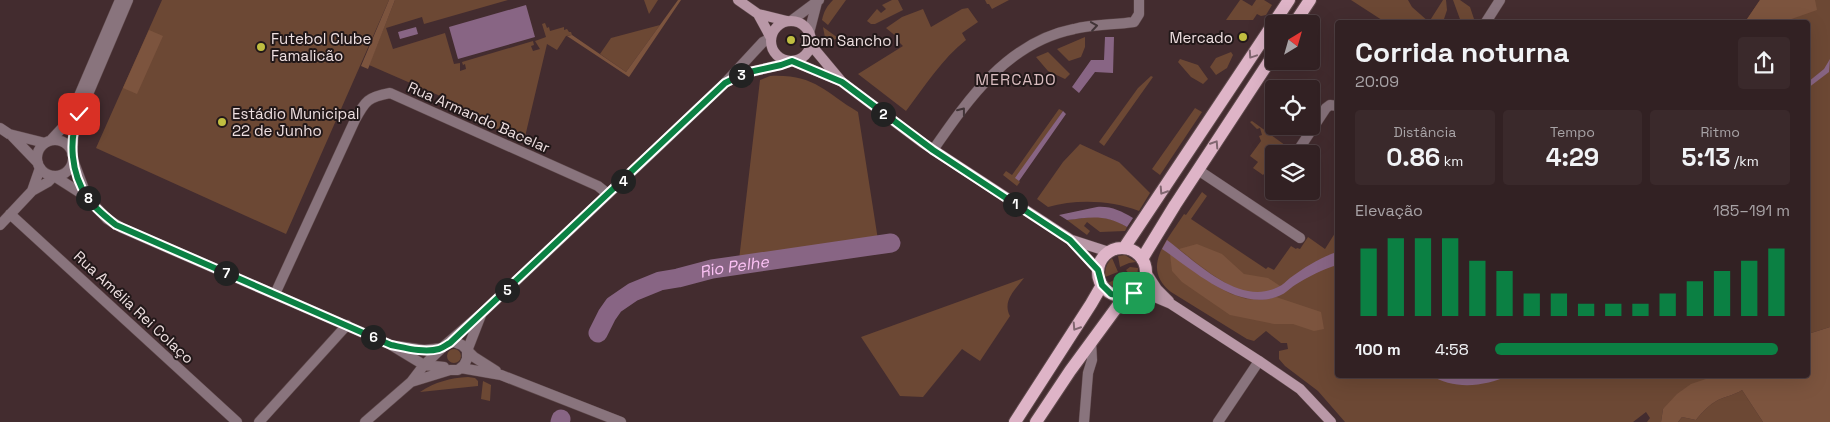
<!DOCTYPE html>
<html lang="pt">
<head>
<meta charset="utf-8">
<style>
	:root { --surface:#322123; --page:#3a292b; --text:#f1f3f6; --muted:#a8a3a6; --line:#4d3e41; --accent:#0b8043 }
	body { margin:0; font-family:"Space Grotesk",sans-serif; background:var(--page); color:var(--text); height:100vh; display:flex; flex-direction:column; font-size:19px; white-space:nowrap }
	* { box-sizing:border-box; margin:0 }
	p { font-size:16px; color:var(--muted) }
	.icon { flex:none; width:28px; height:28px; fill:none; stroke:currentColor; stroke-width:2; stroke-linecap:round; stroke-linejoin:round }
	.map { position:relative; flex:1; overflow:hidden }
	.drawer { position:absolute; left:1335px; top:20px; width:475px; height:358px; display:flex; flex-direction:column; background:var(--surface); border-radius:5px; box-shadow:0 5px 20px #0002,0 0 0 1px var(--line) }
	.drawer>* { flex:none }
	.needle { width:32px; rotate:37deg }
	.controls { position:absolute; left:1265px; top:15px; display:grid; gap:10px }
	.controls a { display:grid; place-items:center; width:55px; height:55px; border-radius:5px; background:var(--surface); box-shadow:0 5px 20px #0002,0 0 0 1px var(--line); font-size:25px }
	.pin { position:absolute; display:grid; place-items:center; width:42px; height:42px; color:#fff; margin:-21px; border-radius:10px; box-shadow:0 2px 8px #0006 }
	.km { position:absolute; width:25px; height:25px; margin:-12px; border-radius:50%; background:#222; color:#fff; font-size:14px; line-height:25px; text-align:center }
	.round { display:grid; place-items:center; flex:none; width:52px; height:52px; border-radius:5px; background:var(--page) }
	.summary { display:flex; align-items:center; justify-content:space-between; height:85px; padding:0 20px }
	h1 { font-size:28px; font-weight:700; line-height:38px }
	.stats { display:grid; grid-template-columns:repeat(3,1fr); gap:8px; height:85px; padding:5px 20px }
	.stats div { display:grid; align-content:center; border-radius:5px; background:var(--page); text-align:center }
	.stats b { font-size:25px; font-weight:700 }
	.stats small { font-size:14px; font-weight:400 }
	.stats p { font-size:14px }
	.chart { height:140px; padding:10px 20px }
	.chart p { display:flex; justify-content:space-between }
	.chart svg { width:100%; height:90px; margin-top:5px; stroke:var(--accent); stroke-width:6 }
	ul { padding:0 20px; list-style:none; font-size:16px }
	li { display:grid; grid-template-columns:80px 60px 1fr; align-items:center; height:38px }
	li i { height:12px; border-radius:6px; background:var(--accent) }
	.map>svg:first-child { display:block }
	.green { fill:#6c4834 }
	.forest { fill:#7c543e }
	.water { fill:#886584 }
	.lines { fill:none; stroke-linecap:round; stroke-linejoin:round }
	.river { stroke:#886584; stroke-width:19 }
	.minor-casing { stroke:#5e494b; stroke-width:11 }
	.tertiary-casing { stroke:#5e494b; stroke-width:11 }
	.secondary-casing { stroke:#5e494b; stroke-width:11 }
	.primary-casing { stroke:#5e494b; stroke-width:14 }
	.minor { stroke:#89747d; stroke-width:10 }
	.tertiary { stroke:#89747d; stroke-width:10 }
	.secondary { stroke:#b998a7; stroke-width:10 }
	.primary { stroke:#deb4c7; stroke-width:12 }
	.oneway { stroke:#413437 }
	.oneway2 { stroke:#806670 }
	.route-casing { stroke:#fff; stroke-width:10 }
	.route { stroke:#0b8043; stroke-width:6 }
	.poi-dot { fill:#c0be40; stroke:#221819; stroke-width:2 }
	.labels { text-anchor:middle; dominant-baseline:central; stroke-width:4; stroke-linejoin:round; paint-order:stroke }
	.poi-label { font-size:15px; fill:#eedfe0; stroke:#221819; text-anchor:start }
	.street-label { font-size:15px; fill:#eedfe0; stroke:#221819 }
	.neighbourhood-label { font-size:16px; letter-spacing:1px; fill:#d9bcbf; stroke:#221819 }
	.water-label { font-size:16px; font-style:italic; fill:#fcc2f5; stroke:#221819 }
</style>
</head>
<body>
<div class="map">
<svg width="1830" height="422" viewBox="0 0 1830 422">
	<rect width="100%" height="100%" fill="#432c2f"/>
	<path class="green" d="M162,0H389L286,234L96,148Z
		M395,0H508L424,24L422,17L386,28L393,49L445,33L454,64L460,63V71L466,69L465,64L463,65L462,62L533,41L534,45L531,46L533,51L540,49L535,41L546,37L542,24L545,23L547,28L549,27L550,31L564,27V30L567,29L569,32H571L572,35L566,36L557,50L547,44L524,141L451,109L454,102L369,65Z
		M644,0H658L649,14Z
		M833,0H846L828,25L822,20C824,11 827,6 833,0Z
		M892,0H898L903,10L875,24H871L867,21L877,9L881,13L886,9L882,5Z
		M985,0H1009L992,9L989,4H987Z
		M1240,0H1242L1252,6L1256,0H1264L1272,5L1266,15L1261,16L1257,14L1253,20H1226Z
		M1351,0H1408L1412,7L1429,22L1443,0H1446L1447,10L1443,22H1385Z
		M1453,0H1460L1470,7L1475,22H1461Z
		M1760,0H1830V327L1808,334V22H1745Z
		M968,8L978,22L962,33L966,40C942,59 925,86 906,111L858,74L903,46L897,40L898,38L886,28L902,17L923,9L931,27L962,9Z
		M660,25L626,72L600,54L611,38Z
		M823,27L838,38L826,43Z
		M1085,37V47L1081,57L1069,61L1057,49Z
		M1048,52L1070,74L1065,79L1048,71L1036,57Z
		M1231,52L1233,55L1227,68L1216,75L1210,67L1216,58Z
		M1180,59L1198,65L1208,79L1203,84L1191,77L1178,62Z
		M770,76C815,74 824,92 858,112L878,240L739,260L760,80Z
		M1151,76L1153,77L1104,146L1099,142L1138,88Z
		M1195,108L1202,112L1160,175L1152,169Z
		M1059,109L1063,111L1016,178L1020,182L1017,186L1003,175L1006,171L1012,175Z
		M1252,121L1289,148L1283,154H1274V163L1263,175L1253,168L1258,162L1250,156L1261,141L1259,136L1262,135L1260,128L1257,129L1250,122Z
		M1080,144L1119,162L1150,193L1139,211C1111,200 1076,199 1048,207L1037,199L1063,162Z
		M1202,192L1207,196L1191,219L1266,269L1268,267L1274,270L1291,246L1296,249L1297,248L1300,249L1308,237L1325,249L1337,230L1338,375H1718L1663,409L1661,422H1647L1650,418L1646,412L1633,422H1345L1318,391L1285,366L1279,359V351L1288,349L1287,343H1281L1266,331L1254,341L1247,339L1171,292C1141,268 1166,242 1182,217L1184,214L1186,215Z
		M1098,216L1117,221L1127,227L1125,231L1100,232L1087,222L1084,226L1090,231L1087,235L1067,220Z
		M1125,255L1136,262L1129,263L1120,267L1118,256Z
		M1112,258L1118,272L1105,277C1105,269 1106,264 1112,258Z
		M1130,267L1138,268L1137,281L1133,286L1130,275L1126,270Z
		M1122,276L1127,289C1119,289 1115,288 1108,283Z
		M1024,278C1015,290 1002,301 1010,316L980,361L962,349L923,397L900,396L861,337Z
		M447 356a7 7 0 1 1 14 0a7 7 0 1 1-14 0Z
		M468,377L475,378L478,381V386L420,392C435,382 450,378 468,377Z
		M483,381L491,385L490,401L481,399Z
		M1742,390L1763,422H1678L1682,417L1696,420C1702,412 1709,405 1718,400C1726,396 1735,395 1742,390Z"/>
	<path class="forest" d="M389,0H395L368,69L361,66Z
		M678,0H681L629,77L567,36L572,35L626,72Z
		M1760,0H1815L1817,10L1783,22H1745Z
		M149,30L163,36L137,94L123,88Z
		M1197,244L1222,254L1244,274L1268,278L1280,286C1275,288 1270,292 1265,293C1236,298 1200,265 1179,249Z
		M1170,254L1216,286L1231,294L1246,299L1262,300L1276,297L1321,312L1324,329L1314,331L1293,324H1274L1230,315L1182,282L1172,271Z
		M1830,327V422H1763L1742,390C1735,395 1726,396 1718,400C1709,405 1702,412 1696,420L1682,417L1678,422H1661L1663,409L1677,394L1691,384L1718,375H1808V334Z"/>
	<path class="water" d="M526,5L535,37L458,59L449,27Z
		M416,27L418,34L400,39L398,32Z
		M1105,37H1114L1113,73L1095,72L1079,93L1072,87L1091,60H1104Z
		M1830,59L1829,72L1808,88V82L1824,69Z
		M1063,111L1066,114L1019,181L1015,178Z
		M1097,207C1111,206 1121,211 1133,218L1127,227C1105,214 1091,217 1067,220L1059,215Z
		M1167,240C1196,262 1240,307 1278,287C1283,285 1286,281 1290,278C1305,267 1321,257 1337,252V265C1323,269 1308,277 1295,285C1289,289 1284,295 1276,297C1237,311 1192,269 1162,249Z
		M1430,375H1510C1484,387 1454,390 1430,375Z"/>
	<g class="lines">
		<g class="river">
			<path id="s1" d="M598,333L607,315L614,305L633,292L660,281L678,278L712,269L891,243"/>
			<path d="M560,422L561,419"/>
		</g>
		<g class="minor-casing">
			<path id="minor" d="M791,21L819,0
				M1486,22L1500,0
				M809,33L817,2
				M933,150C969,98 1008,42 1074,29C1094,24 1114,25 1134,22L1139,14V0
				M1297,152L1326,108L1330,105L1338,106
				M1198,170L1300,238
				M32,191L40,168
				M10,214L237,422
				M0,225L32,191L48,182L54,176
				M275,294L355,120C365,101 368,97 390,93L598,186L608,194
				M259,422L347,325
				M1084,422L1088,373L1092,360L1091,342
				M1218,422L1259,361"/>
		</g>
		<g class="tertiary-casing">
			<path id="tertiary" d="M731,80C752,69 770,69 792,61
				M0,128L9,134L45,143
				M12,136L38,163
				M51,140L65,125L70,117L120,0
				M37 158a18 18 0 1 1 36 0a18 18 0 1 1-36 0Z
				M72,154L74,127L128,0
				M73,160L87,197
				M54,176L87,197L107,219L122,228L391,345L424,365L444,367
				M450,343L454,342L462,345L474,357L496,371
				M397,346L424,350L442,348
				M461,368L501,375L621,422
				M411,382L450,370H458L464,365L467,359V351L481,315
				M365,422L411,382L424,365L444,346L481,314L662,143L725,83L763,42L771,38"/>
		</g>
		<g class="secondary-casing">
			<path id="secondary" d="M738,0L758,14L787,21
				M758,14L771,38
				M771 41a20 20 0 1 1 40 0a20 20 0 1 1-40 0Z
				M811,45L842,82L923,143L1070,239L1098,270
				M792,61L840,81
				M1072,240L1109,252
				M1146,272L1157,289L1169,301
				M1134,293L1152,296L1171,304L1259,361L1300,389L1331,422"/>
		</g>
		<g class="primary-casing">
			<path id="primary" d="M1294,24L1310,0
				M1098 272a24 24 0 1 1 48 0a24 24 0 1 1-48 0Z
				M1124,248L1289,0
				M1142,259L1175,205L1274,54
				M1015,422L1091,304L1102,285
				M1036,422L1070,371L1125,296"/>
		</g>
		<use href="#minor" class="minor"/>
		<use href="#tertiary" class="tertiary"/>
		<use href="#secondary" class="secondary"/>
		<use href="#primary" class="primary"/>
	</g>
	<defs><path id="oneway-chevron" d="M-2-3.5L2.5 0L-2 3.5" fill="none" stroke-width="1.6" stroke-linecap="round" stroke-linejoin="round" transform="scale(1.25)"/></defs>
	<g class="oneway">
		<use href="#oneway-chevron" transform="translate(1094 26) rotate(-8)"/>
		<use href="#oneway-chevron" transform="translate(962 111) rotate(-52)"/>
	</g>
	<g class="oneway2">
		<use href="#oneway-chevron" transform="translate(1252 55) rotate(124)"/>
		<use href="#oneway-chevron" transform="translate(1215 144) rotate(-57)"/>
		<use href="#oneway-chevron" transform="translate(1163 191) rotate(123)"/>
		<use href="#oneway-chevron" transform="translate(1076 327) rotate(123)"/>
	</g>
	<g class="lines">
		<g class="route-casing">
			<path id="route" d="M79,114C68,140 71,173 87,197C94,208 106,217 116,225L391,345C406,348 424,353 439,349C443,348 446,345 450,343L725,83L745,73L781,65L792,61L842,82L933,150L1070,240L1098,270L1102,285L1111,294L1123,296L1134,293"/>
		</g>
		<use href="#route" class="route"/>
	</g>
	<g class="poi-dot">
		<circle cx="1243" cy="37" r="5"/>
		<circle cx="791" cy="40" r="5"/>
		<circle cx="261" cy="47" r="5"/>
		<circle cx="222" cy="122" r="5"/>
	</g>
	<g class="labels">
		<g class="poi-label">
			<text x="1233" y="37" text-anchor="end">Mercado</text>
			<text x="271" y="38">Futebol Clube<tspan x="271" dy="17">Famalicão</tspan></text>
			<text x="801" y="40">Dom Sancho I</text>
			<text x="232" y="113">Estádio Municipal<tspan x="232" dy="17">22 de Junho</tspan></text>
		</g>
		<g class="street-label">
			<text transform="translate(479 117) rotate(24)">Rua Armando Bacelar</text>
			<text transform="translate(134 307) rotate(43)">Rua Amélia Rei Colaço</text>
		</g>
		<g class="neighbourhood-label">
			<text x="1016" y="79">MERCADO</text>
		</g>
		<g class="water-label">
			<text stroke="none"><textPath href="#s1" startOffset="160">Rio Pelhe</textPath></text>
		</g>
	</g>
</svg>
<div class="controls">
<a><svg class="needle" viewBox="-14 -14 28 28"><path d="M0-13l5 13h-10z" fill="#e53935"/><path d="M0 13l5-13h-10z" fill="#a8a3a6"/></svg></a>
<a><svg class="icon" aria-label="locate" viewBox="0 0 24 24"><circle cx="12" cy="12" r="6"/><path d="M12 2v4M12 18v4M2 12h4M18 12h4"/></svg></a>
<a><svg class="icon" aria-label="layers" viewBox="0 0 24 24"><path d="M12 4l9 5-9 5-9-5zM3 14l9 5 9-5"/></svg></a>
</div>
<div class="pin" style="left:1134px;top:293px;background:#1e9e55"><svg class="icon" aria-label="arrive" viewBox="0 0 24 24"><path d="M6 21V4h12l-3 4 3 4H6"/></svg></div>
<div class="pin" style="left:79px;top:114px;background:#d93025"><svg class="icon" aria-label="check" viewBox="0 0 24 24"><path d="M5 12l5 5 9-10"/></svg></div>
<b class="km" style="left:1015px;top:204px">1</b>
<b class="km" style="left:883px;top:114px">2</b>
<b class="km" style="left:741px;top:75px">3</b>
<b class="km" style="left:623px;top:181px">4</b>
<b class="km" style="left:507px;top:290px">5</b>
<b class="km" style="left:373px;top:337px">6</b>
<b class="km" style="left:226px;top:273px">7</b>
<b class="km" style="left:88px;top:198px">8</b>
<section class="drawer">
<div class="summary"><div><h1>Corrida noturna</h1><p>20:09</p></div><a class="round"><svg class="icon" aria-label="share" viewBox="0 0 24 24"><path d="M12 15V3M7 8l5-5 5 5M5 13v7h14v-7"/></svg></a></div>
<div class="stats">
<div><p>Distância</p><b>0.86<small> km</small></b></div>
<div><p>Tempo</p><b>4:29</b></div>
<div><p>Ritmo</p><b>5:13<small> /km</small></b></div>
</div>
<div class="chart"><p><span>Elevação</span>185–191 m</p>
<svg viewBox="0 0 160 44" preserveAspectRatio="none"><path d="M5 44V11M15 44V6M25 44V6M35 44V6M45 44V17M55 44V22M65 44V33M75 44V33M85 44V38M95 44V38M105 44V38M115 44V33M125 44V27M135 44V22M145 44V17M155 44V11"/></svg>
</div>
<ul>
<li><b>100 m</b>4:58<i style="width:96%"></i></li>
</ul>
</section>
</div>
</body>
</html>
